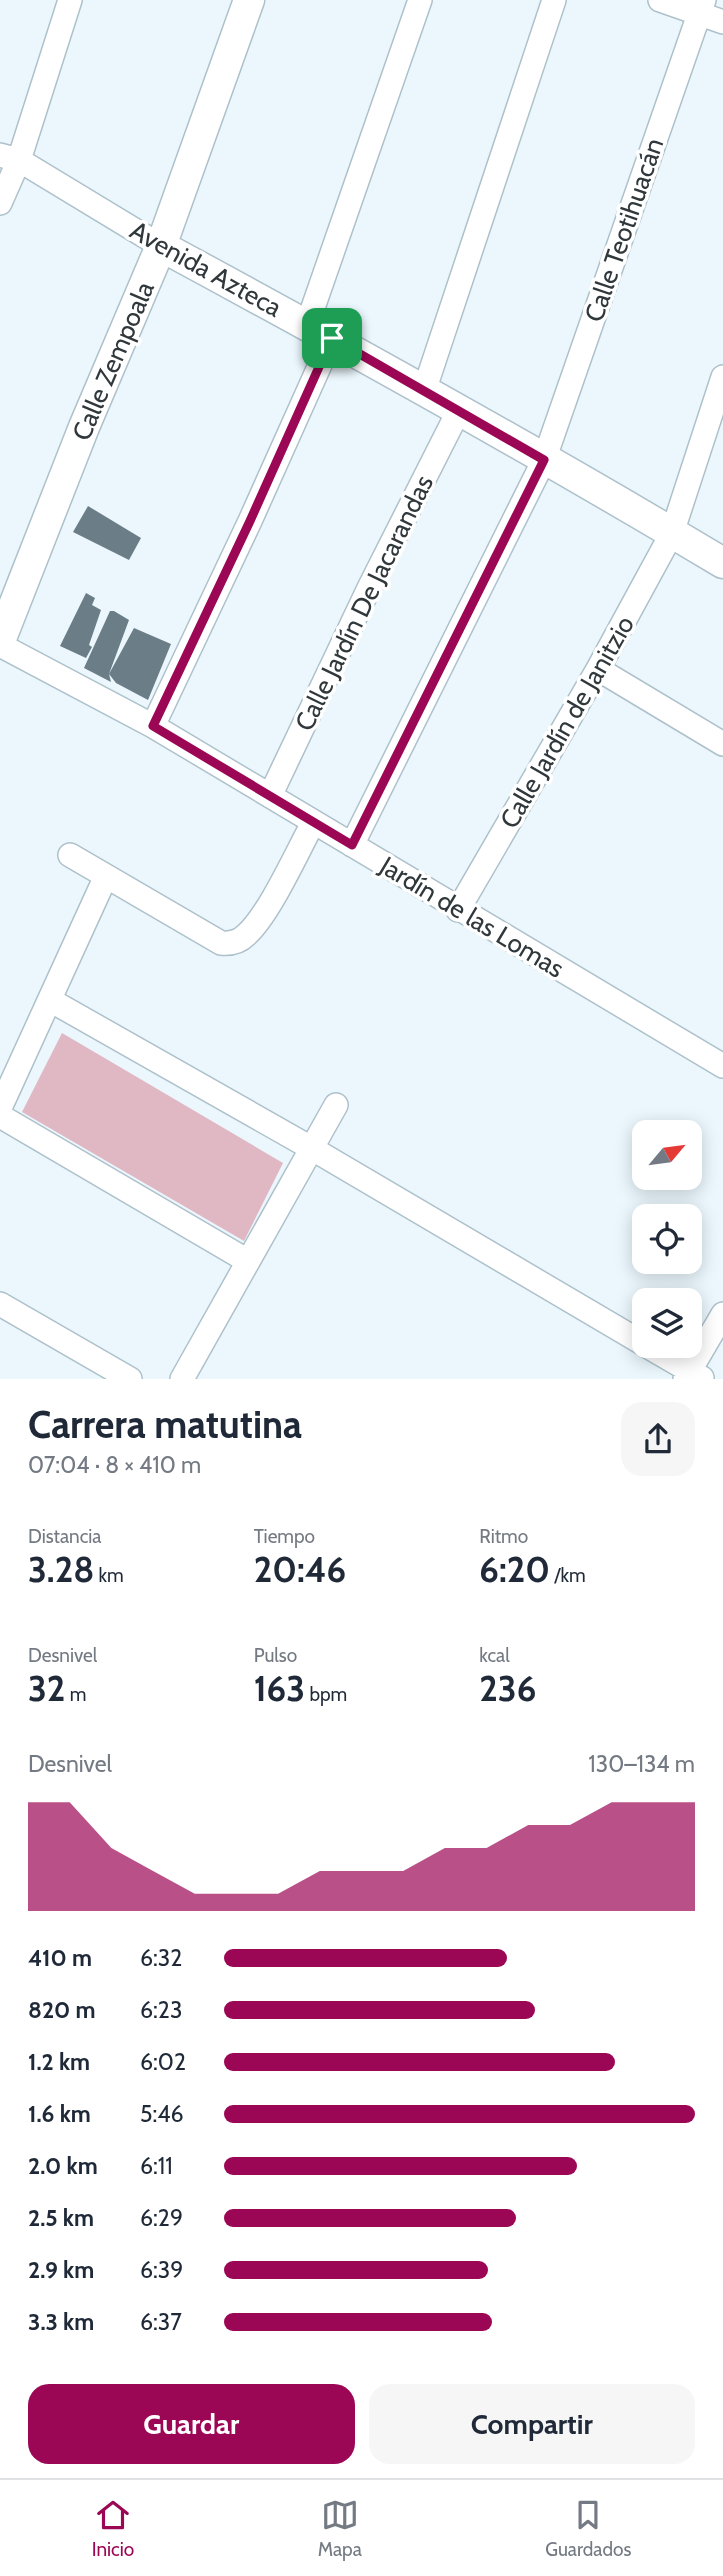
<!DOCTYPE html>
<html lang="es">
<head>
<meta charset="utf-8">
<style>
	:root { --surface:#fff; --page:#f6f6f7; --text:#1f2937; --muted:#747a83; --line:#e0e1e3; --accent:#9c0755 }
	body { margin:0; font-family:Cabin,sans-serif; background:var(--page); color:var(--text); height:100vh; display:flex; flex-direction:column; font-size:26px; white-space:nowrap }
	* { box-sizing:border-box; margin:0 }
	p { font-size:23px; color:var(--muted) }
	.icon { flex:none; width:38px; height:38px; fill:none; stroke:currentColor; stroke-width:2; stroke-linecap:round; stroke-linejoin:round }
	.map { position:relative; height:1379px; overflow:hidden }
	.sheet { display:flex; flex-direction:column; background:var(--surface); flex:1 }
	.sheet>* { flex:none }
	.needle { width:46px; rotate:61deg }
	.fabs { position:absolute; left:632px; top:1120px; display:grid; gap:14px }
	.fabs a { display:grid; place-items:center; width:70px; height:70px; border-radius:14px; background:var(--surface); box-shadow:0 4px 18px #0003; font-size:35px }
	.pin { position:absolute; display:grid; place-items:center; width:60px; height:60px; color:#fff; margin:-30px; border-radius:14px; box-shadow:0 4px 10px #0006 }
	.round { display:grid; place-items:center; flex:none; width:74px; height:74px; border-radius:21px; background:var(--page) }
	.summary { display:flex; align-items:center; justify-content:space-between; height:119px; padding:0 28px }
	h1 { font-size:38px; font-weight:700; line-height:52px }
	.figures { display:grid; grid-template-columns:repeat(3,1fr); gap:10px; height:119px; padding:7px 28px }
	.figures div { display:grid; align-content:center }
	.figures b { font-size:35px; font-weight:700 }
	.figures small { font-size:19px; font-weight:400 }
	.figures p { font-size:19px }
	.chart { height:196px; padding:14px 28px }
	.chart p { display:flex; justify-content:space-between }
	.chart svg { width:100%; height:126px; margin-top:7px; fill:var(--accent); opacity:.7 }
	.action { display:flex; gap:14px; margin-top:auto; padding:14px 28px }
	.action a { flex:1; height:80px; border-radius:21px; background:var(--accent); color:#fff; font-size:28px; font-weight:700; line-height:80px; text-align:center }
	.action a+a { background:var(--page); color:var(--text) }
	ul { padding:0 28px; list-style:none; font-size:23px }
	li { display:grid; grid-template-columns:112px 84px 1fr; align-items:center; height:52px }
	li i { height:18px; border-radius:9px; background:var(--accent) }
	.tabs { display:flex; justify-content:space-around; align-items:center; height:98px; border-top:2px solid var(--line); background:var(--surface); font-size:19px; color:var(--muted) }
	.tabs a { display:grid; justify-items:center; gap:4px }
	.tabs .current { color:var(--accent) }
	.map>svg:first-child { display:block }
	.green { fill:#e0b8c4 }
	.building { fill:#6b7e87 }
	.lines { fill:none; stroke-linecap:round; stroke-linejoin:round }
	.minor-casing { stroke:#aec1cb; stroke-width:26 }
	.tertiary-casing { stroke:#aec1cb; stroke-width:33 }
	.minor { stroke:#fff; stroke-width:23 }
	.tertiary { stroke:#fff; stroke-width:30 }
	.route-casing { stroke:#fff; stroke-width:14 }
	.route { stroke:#9c0755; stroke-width:9 }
	.labels { text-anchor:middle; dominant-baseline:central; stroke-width:7; stroke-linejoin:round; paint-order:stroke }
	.street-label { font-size:26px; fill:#30383c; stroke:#fff }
</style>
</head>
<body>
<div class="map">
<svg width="723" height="1379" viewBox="0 0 723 1379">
	<rect width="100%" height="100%" fill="#ebf7fd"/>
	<path class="green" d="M62,1033L283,1163L244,1241L22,1112Z"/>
	<path class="building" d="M88,506L141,538L129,560L73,532Z
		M86,593L95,598L92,605L101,610L89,645L92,647L86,658L60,646Z
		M110,611H114L129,620L109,674L134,628L171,644L148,700L116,683L109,674L111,682L84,668Z"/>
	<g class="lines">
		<g class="minor-casing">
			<path id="minor" d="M660,0L723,22
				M0,155L19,160L161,246
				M0,203L19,160L70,0
				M307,325L420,0
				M424,391L554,0
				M0,645L153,726L723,1066
				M598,669L723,744
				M153,726L250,521L332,338
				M270,796L370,586L459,410
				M352,845L544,460L704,0
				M70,855L221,943C231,944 239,942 246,935C269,915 297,852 313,823
				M458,910L598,669L672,533L723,377
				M50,1000L311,1148L644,1344
				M0,1108L106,876
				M0,1116L246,1260
				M0,1304L130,1379
				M647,1346L702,1378
				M182,1379L336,1105
				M685,1379L723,1314"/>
		</g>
		<g class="tertiary-casing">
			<path id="tertiary" d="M161,246C350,348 539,453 723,563
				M0,641L84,427L161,246L249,0"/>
		</g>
		<use href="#minor" class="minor"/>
		<use href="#tertiary" class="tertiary"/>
	</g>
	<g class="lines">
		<g class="route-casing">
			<path id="route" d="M332,338L544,460L352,845L153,726L250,521Z"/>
		</g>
		<use href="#route" class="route"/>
	</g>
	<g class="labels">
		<g class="street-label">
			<text transform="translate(624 230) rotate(-71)">Calle Teotihuacán</text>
			<text transform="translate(206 269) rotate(29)">Avenida Azteca</text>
			<text transform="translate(113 361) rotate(-67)">Calle Zempoala</text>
			<text transform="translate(364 603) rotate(-64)">Calle Jardín De Jacarandas</text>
			<text transform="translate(567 722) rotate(-60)">Calle Jardín de Janitzio</text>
			<text transform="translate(472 917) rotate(31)">Jardín de las Lomas</text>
		</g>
	</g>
</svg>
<div class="fabs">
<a><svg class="needle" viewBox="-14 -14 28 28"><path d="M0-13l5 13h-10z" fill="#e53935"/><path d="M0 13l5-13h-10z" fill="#747a83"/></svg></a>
<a><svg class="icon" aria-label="locate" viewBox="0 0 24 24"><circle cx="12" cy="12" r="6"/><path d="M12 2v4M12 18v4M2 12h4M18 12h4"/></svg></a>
<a><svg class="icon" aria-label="layers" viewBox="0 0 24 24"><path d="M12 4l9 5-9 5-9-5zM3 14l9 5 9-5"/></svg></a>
</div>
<div class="pin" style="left:332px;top:338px;background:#1e9e55"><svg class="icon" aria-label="arrive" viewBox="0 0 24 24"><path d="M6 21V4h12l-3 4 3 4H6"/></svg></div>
</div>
<section class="sheet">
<div class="summary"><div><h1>Carrera matutina</h1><p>07:04 · 8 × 410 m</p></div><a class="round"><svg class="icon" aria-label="share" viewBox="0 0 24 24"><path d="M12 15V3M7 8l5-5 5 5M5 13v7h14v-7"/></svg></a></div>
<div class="figures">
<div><p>Distancia</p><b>3.28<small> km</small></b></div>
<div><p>Tiempo</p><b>20:46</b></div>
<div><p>Ritmo</p><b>6:20<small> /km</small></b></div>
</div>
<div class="figures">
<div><p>Desnivel</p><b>32<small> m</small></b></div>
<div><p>Pulso</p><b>163<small> bpm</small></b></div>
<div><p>kcal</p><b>236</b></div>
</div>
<div class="chart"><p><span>Desnivel</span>130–134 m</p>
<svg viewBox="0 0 160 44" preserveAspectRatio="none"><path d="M0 44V6L10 6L20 22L30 30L40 38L50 38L60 38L70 30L80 30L90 30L100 22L110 22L120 14L130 14L140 6L150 6L160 6V44z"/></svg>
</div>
<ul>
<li><b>410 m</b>6:32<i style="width:60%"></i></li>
<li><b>820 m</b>6:23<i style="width:66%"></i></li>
<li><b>1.2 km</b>6:02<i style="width:83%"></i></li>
<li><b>1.6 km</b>5:46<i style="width:100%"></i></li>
<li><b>2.0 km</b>6:11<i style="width:75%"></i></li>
<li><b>2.5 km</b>6:29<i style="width:62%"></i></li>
<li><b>2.9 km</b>6:39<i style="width:56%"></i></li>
<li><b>3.3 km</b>6:37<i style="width:57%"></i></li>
</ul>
<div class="action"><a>Guardar</a><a>Compartir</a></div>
</section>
<nav class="tabs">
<a class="current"><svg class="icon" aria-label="home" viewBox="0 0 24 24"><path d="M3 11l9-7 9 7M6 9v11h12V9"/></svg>Inicio</a>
<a><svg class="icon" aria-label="map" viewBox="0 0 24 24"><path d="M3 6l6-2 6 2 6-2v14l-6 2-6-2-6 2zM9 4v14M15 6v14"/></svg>Mapa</a>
<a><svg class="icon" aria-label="saved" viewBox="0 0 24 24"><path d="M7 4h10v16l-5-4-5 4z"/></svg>Guardados</a>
</nav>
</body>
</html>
